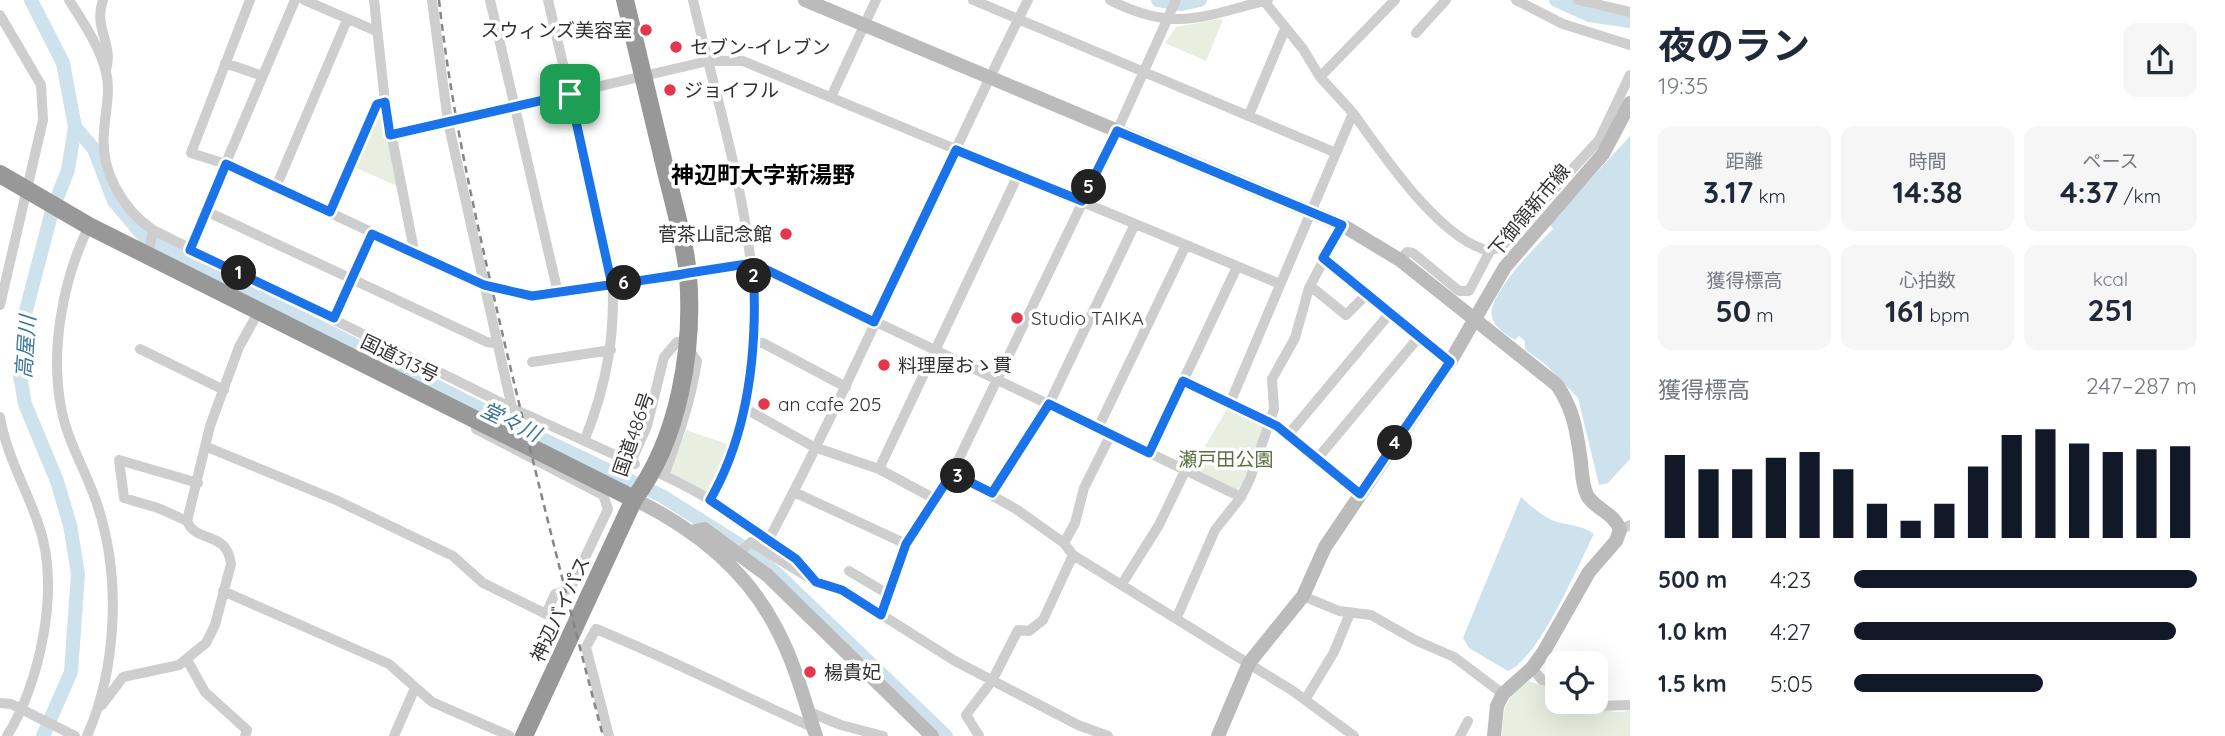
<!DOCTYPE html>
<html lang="ja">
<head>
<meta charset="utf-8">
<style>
	:root { --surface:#fff; --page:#f6f6f7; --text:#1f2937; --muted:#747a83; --accent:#111827 }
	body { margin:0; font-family:Quicksand,"Noto Sans JP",sans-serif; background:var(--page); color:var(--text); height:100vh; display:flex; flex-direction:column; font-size:26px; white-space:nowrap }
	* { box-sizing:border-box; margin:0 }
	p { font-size:23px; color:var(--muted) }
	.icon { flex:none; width:38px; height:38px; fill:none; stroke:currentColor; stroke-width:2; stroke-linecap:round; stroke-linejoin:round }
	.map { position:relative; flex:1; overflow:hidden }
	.panel { display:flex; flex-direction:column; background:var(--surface); width:595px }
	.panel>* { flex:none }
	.tools { position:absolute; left:1545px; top:651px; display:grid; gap:14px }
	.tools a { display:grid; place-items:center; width:63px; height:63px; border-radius:14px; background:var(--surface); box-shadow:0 7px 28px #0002; font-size:35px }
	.pin { position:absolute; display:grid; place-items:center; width:60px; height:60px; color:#fff; margin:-30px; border-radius:14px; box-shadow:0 4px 10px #0006 }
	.km { position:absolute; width:35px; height:35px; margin:-18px; border-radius:50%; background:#222; color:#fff; font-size:19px; line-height:35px; text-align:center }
	.round { display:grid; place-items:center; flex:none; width:74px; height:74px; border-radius:14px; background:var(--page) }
	.overview { display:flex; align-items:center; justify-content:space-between; height:119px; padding:0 28px }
	h1 { font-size:38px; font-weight:700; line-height:52px }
	.figures { display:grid; grid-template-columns:repeat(3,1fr); gap:10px; height:119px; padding:7px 28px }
	.figures div { display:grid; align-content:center; border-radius:14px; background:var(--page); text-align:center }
	.figures b { font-size:30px; font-weight:700 }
	.figures small { font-size:19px; font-weight:400 }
	.figures p { font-size:19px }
	.chart { height:196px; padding:14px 28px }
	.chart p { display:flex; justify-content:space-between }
	.chart svg { width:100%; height:126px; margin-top:7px; stroke:var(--accent); stroke-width:6 }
	ul { padding:0 28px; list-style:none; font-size:23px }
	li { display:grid; grid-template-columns:112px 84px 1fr; align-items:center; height:52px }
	li i { height:18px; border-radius:9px; background:var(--accent) }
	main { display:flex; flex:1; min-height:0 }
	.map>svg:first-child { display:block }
	.green { fill:#e8eee0 }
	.water { fill:#cde2ed }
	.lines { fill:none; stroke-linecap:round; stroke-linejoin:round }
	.river { stroke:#cde2ed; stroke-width:14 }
	.street { stroke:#cecece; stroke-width:10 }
	.secondary { stroke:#bbb; stroke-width:14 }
	.highway { stroke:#989898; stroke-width:18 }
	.rail { stroke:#868686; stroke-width:2.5; stroke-dasharray:7 5; stroke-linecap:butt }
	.route-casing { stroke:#fff; stroke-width:14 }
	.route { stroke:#1a73e8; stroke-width:9 }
	.poi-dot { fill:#e5374b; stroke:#fff; stroke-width:2.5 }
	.labels { text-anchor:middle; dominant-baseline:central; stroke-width:7; stroke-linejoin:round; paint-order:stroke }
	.poi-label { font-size:19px; fill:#313131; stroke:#fff; text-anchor:start }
	.street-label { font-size:19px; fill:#313131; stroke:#fff }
	.park-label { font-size:19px; fill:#566e3e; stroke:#fff }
	.water-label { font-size:21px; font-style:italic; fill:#3e7795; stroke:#fff }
	.quarter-label { font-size:23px; font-weight:bold; fill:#000; stroke:#fff }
</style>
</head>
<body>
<main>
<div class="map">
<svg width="1630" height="736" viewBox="0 0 1630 736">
	<rect width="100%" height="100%" fill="#fff"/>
	<path class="green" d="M1219,19L1223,20L1206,61L1165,43L1176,27Z
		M375,114L383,115L397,186L354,167Z
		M1228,407L1262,423L1265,428C1254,446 1249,483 1237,490L1192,469Z
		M686,430L730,445L712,492L704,495L672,477L670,472Z
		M1529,681L1557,691L1558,702C1565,702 1574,700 1581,702C1599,705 1610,717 1630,710V736H1502C1504,705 1504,700 1529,681Z"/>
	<path class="water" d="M1630,136V459L1608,483L1599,485L1578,398L1545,364L1525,349V341L1519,336L1515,340C1506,334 1495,328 1492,317C1486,296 1538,244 1553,229L1550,224Z
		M1521,497C1532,507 1546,520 1561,523C1575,526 1582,526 1594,534C1577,567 1540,657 1508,671L1469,648L1463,638Z"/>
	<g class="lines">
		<path class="river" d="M31,0L63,63L75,127L68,170L52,211L23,322L19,370L25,404L57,481L70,525L78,574L71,672L43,736
			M1158,0L1182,4L1200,0
			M1556,0L1589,15L1630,21
			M75,127L94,149L114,201L146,239L511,424L662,496L751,552L777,574L946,736"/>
		<path class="street" d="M69,0C83,22 100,47 106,72C111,92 105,112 104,132C100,170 122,209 153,230L148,256
			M103,0C93,28 114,44 106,70
			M250,0L191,153L226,164L484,285L532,296L753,263L1098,428L1186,245
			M304,0L376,31
			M374,0L385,102L413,245L412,250
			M432,0L448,122L512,408
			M490,0L558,293
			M548,0L612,274C616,333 607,384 585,439
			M693,0C730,160 801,345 710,501
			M973,0L1334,152
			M1110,0C1174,33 1204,16 1268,0
			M1516,0L1563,24L1630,45
			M1578,0L1630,12
			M0,15L41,85L43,120L0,305
			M1416,33L1446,0
			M225,63L263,76
			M1320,77L1395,0
			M831,97L876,0
			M1353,113C1382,153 1440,241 1490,251L1502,246L1599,140L1630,75
			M1249,115L1285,29
			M390,135L708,61H743L1280,284
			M276,187L347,20
			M208,212L487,342L498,344
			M330,212L377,104L385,102
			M153,230L512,408L635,464
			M189,250L295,0
			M1323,258L1450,362
			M1400,260L1407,252L1413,253L1459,291H1469L1490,251
			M1309,288L1314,289L1346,315L1367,294
			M334,318L372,234
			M753,344L763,343L846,387
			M140,349L224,390
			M532,362L611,350
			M1183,381L1277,426L1360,494
			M1230,403L1353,113L1320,77L1303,49L1264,1
			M744,408L814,447L879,469L933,498
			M0,417C6,454 26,488 38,523C61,585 41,682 7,736
			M1098,428L1241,497
			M1288,435L1390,313
			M207,447L336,500L453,556L483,583L546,614L555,594L570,589L608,509L603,495L476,429
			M1149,453L1237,267
			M1317,459L1418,338
			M631,462L647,426L664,357L677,342
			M879,469L1018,175
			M952,473L1016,509L1064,543L1073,555L1293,691L1354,736
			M661,474C704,494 775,536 806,571
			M664,475C678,438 691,401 697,361L688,348
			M794,492L906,544
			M992,493L1049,404L1135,224
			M187,521L158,508L124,498L119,460L198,483
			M1620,530L1630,525
			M769,539C862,363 938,178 1028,0
			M1064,543L1075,523L1084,488L1111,434
			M739,554L751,542L816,582L842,590L955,661L1078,725L1108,736
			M849,571L888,594
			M1122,584L1159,525L1185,471
			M223,591L389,664L432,702L510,736
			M1303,596L1339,611L1371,615L1415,640L1454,657L1503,694
			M882,615L906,544L952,473L1117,131L1176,0
			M1177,617L1215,530L1241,497L1250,479L1274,409L1272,379L1295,338L1309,288L1342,225
			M187,660L205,692L247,730L245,736
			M1532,668L1542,680L1558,685
			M1305,700L1334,652L1350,613
			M1591,702L1598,706L1630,705
			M0,703L11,704L75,736
			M102,705L123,677L179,665L206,643L215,625L231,564C227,530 196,544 187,521L210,426L239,347L259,311
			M809,715L814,714L841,725L883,736
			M87,736C117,668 121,578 98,507C88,474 67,442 61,407C50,349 63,279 89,226
			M394,736L415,688
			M609,736L586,647L596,629C670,659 741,695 814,728
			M979,736L966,715L992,681L1018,630L1029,631L1043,620L1073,555
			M1460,736L1468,721"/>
		<path class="secondary" d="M805,0L1342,225L1400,260L1557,385C1574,410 1577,433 1581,462C1582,473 1582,484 1587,495C1594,509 1615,513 1620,530L1616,541L1589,572L1543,653L1532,668L1503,694L1497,706L1494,736
			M634,499C691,527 745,568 775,626C794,660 804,699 816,736
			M692,532L704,529L767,575L932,736
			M1218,736L1249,663L1303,596L1325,547L1450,362L1505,267L1603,154L1630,103"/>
		<path class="highway" d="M0,174L89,226L634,499
			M524,736L634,499C679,439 694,349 688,275C685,242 675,209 667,176C653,118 639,59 625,0"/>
		<path class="rail" d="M439,0C452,119 479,233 506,349C537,479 569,607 603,736"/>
	</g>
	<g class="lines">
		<g class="route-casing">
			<path id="route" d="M570,94L390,135L385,102L377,104L330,212L226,164L190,250L334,318L372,234L484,285L532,296L679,275L688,273L753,263C758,343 751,429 710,500L796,559L816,582L842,590L881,615L906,544L952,473L992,493L1049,404L1149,453L1183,381L1277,426L1360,494L1450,362L1323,258L1342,225L1117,131L1082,201L956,150L874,322L753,263L612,285L570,94"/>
		</g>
		<use href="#route" class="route"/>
	</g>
	<g class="poi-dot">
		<circle cx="646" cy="30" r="7"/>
		<circle cx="676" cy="47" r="7"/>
		<circle cx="670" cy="90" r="7"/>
		<circle cx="786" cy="234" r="7"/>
		<circle cx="1017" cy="318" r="7"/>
		<circle cx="884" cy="365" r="7"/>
		<circle cx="764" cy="404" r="7"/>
		<circle cx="810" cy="672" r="7"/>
	</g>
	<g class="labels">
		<g class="poi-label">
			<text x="632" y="30" text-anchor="end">スウィンズ美容室</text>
			<text x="690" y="47">セブン-イレブン</text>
			<text x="684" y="90">ジョイフル</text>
			<text x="772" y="234" text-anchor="end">菅茶山記念館</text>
			<text x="1031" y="318">Studio TAIKA</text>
			<text x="898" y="365">料理屋おゝ貫</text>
			<text x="778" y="404">an cafe 205</text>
			<text x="824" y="672">楊貴妃</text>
		</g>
		<g class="street-label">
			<text transform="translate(1529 210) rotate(-50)">下御領新市線</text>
			<text transform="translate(400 358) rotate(26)">国道313号</text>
			<text transform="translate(633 434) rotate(-71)">国道486号</text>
			<text transform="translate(560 609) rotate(-65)">神辺バイパス</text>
		</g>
		<g class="park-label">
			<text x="1226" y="459">瀬戸田公園</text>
		</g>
		<g class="water-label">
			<text transform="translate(25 347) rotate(-86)">高屋川</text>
			<text transform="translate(511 421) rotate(26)">堂々川</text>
		</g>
		<g class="quarter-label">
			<text x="763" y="174">神辺町大字新湯野</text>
		</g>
	</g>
</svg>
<div class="tools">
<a><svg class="icon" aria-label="locate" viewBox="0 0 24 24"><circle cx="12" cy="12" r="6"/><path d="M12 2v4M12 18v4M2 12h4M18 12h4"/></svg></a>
</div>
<div class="pin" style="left:570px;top:94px;background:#1e9e55"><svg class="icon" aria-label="arrive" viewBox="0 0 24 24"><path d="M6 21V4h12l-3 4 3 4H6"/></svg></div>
<b class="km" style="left:239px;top:273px">1</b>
<b class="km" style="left:754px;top:276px">2</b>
<b class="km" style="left:958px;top:476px">3</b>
<b class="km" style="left:1395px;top:443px">4</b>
<b class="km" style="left:1089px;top:187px">5</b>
<b class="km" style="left:624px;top:283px">6</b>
</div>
<section class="panel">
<div class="overview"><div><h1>夜のラン</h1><p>19:35</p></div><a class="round"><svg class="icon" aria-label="share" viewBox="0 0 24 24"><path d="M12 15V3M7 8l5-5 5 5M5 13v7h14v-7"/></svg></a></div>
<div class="figures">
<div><p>距離</p><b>3.17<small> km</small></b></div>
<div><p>時間</p><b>14:38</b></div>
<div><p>ペース</p><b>4:37<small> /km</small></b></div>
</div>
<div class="figures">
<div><p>獲得標高</p><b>50<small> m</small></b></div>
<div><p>心拍数</p><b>161<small> bpm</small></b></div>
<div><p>kcal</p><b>251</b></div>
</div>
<div class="chart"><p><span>獲得標高</span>247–287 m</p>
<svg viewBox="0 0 160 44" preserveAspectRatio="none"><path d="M5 44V15M15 44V20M25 44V20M35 44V16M45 44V14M55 44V20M65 44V32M75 44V38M85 44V32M95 44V19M105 44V8M115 44V6M125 44V11M135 44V14M145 44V13M155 44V12"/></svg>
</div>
<ul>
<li><b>500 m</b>4:23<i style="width:100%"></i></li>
<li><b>1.0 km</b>4:27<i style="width:94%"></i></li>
<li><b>1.5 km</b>5:05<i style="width:55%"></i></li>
</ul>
</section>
</main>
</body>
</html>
